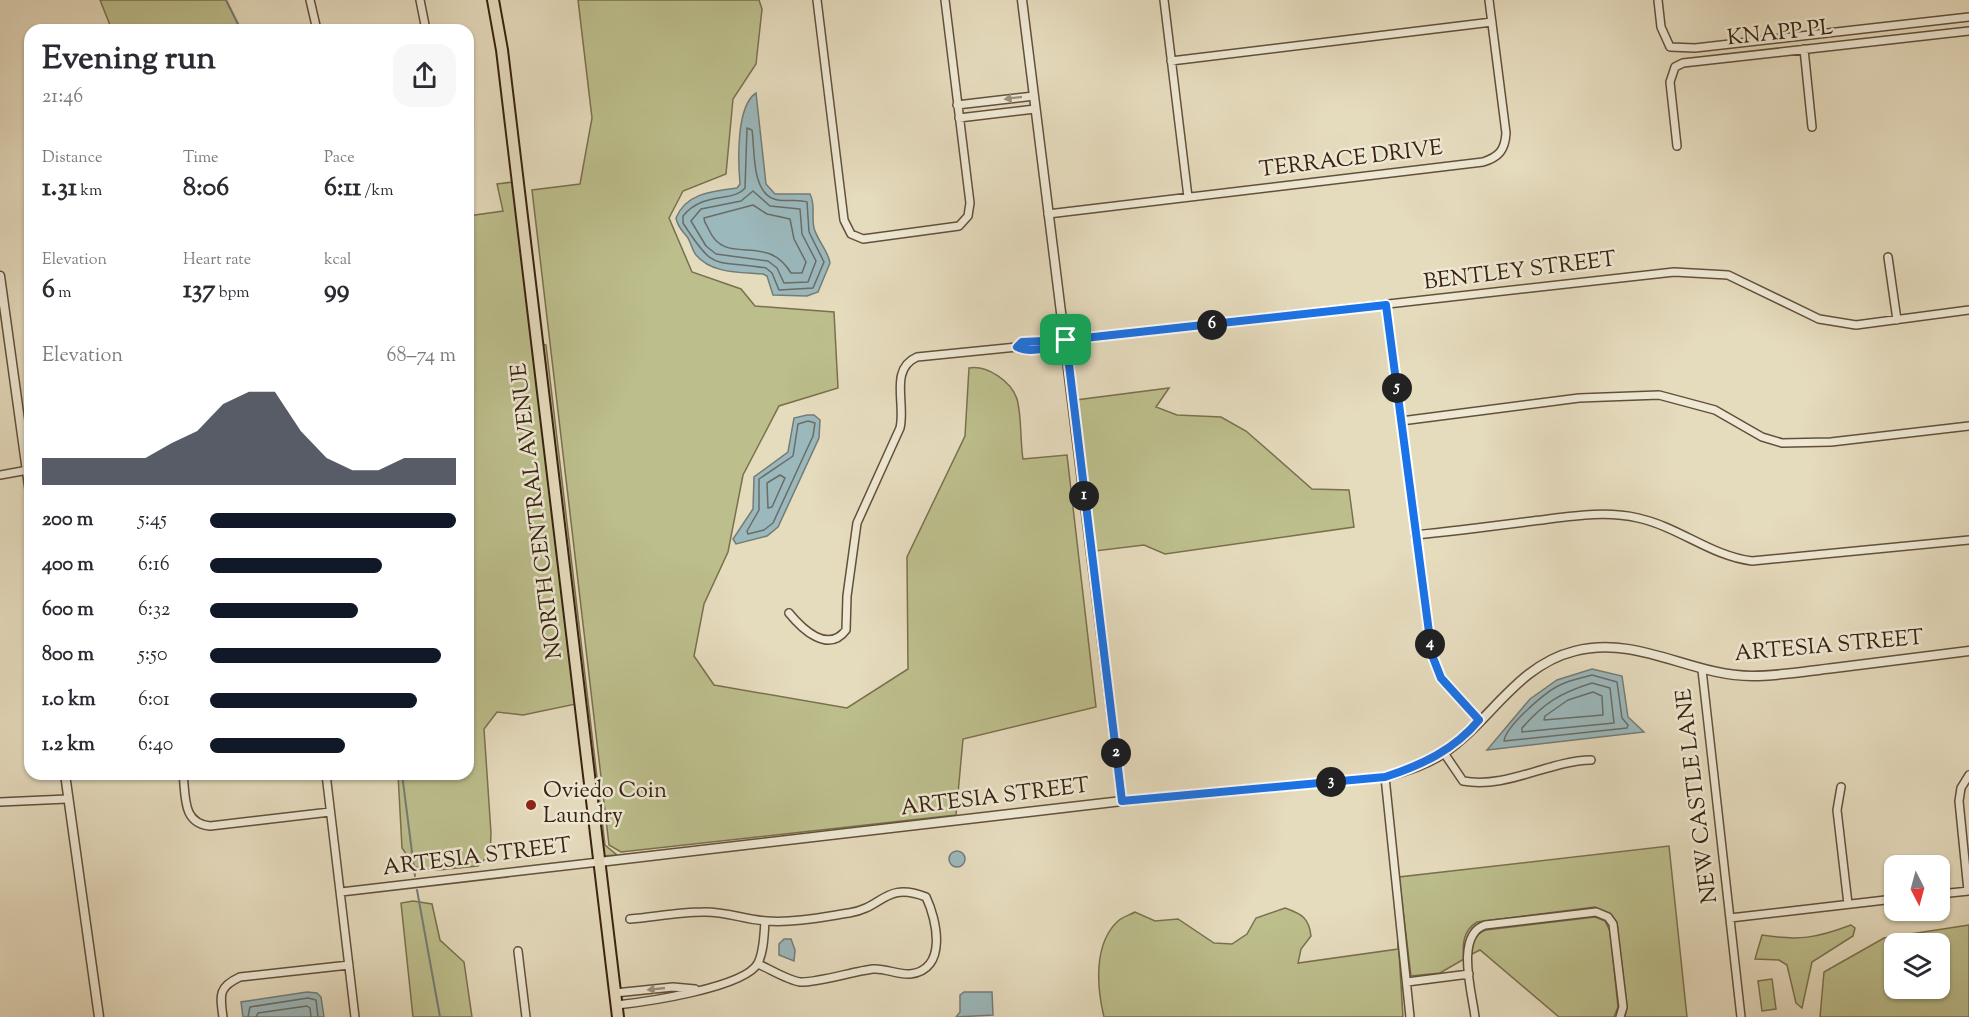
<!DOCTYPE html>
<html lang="en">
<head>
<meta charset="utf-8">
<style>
	:root { --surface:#fff; --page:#f7f7f7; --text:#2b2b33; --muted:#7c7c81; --accent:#111827 }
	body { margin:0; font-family:"Sorts Mill Goudy",serif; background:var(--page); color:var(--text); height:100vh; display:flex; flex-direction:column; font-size:22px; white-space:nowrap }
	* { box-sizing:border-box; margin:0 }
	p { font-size:20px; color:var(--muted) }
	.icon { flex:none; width:33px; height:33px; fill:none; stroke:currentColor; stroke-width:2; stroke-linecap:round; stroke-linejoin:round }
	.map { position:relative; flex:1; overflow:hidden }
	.details { position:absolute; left:24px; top:24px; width:450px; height:756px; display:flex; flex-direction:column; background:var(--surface); border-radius:18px; box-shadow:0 2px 4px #0004 }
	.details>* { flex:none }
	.needle { width:39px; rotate:174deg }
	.controls { position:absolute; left:1884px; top:855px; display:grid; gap:12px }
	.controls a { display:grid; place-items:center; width:66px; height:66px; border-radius:12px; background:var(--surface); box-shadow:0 2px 4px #0004; font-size:30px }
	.pin { position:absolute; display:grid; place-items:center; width:51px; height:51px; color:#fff; margin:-26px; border-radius:12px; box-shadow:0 3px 9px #0006 }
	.km { position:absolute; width:30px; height:30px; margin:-15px; border-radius:50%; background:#222; color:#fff; font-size:16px; line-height:30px; text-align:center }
	.round { display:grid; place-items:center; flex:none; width:63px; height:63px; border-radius:18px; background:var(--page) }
	.headline { display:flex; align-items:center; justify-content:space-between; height:102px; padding:0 18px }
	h1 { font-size:33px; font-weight:700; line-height:45px }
	.metrics { display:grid; grid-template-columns:repeat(3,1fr); gap:9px; height:102px; padding:6px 18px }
	.metrics div { display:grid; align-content:center }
	.metrics b { font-size:26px; font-weight:700 }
	.metrics small { font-size:16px; font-weight:400 }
	.metrics p { font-size:16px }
	.chart { height:168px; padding:12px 18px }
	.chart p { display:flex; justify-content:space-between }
	.chart svg { width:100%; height:108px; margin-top:6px; fill:var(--accent); opacity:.7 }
	ul { padding:0 18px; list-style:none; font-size:20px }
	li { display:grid; grid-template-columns:96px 72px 1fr; align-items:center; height:45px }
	li i { height:15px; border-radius:8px; background:var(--accent) }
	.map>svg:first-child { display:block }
	.green { fill:#bcbe8c; stroke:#7a704e; stroke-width:1.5; fill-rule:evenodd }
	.water { fill:#9bb8bc; stroke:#737c77; stroke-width:1.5 }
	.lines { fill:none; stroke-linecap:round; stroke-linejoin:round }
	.shore { stroke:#6a6c66; stroke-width:1.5 }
	.stream { stroke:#737c77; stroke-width:2 }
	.minor-casing { stroke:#63503b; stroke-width:10 }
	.tertiary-casing { stroke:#63503b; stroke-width:11 }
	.primary-casing { stroke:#382110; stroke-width:14 }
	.minor { stroke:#eee8d4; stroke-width:7 }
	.tertiary { stroke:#eee8d4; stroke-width:8 }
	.primary { stroke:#e5dbbd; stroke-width:10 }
	.oneway { fill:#9c8e7c }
	.route-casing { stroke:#fff; stroke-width:12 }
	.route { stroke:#1a73e8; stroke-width:8 }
	.poi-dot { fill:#8f2418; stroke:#eee8d4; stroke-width:2 }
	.labels { text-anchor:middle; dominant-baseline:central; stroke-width:5; stroke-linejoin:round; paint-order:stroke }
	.street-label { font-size:22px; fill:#382110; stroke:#eee8d4 }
	.poi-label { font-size:22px; fill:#382110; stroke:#eee8d4; text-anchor:start }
</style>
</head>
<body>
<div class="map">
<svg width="1969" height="1017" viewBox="0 0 1969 1017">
	<rect width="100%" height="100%" fill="#e5dbbd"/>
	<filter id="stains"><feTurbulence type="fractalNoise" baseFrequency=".00333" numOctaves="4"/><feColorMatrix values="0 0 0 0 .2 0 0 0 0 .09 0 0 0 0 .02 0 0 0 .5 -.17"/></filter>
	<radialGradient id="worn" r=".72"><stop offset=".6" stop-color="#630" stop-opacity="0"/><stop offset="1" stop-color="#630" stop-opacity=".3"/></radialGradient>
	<path class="green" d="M100,0H226L241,30H112Z
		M578,0H759L762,9L756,64L733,99L726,174L683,191L669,218L692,272L741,289L755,306L834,312L838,388L779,406L743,475L728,552L704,604L694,656L714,685L847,708L908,669L907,557L965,436L969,368C987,365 1011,381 1017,399C1022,417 1020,441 1023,459L1067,455L1096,707L963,739L956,815L621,852L609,845L532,190L580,184L592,118Z
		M513,182L576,704L523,715L497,712L484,729L491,833L490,854L478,866L438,870L415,867L402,848L398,774H468V216L503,211L497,184Z
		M542,344L546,345L605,845L617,855L603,856Z
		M1169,388L1156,407L1177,415L1221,417L1246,431L1312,489L1349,490L1354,527L1165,554L1144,545L1095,551L1076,400Z
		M1669,846L1687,1017H1625L1627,1007L1617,923L1610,913L1595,907L1477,922C1463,931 1462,944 1464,959L1440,973L1411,976L1399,877Z
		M413,901L432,904L440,940L464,962L472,1017H413L401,903Z
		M1285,908C1302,914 1309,918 1311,936L1301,949L1298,963L1398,949V937L1403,1017H1104C1097,988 1093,944 1118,921C1122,917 1130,915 1135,912L1155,921L1178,919L1214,943L1232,944L1247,934L1256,918Z
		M1595,917L1605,921L1610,931L1618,1007L1614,1017H1559L1480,950L1472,954C1471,943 1474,934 1486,930Z
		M1851,925L1855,928L1853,936L1812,962L1802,1008L1796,1003L1787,965L1779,960L1755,959L1762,935C1798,941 1817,938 1851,925Z
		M1969,925V1017H1820L1824,972L1884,938ZM1894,944H1940V988H1894Z
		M1772,979L1776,1009L1762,1011L1758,981Z"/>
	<path class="water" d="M756,93L766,184L775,194H810C816,206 811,216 814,228C817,240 828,250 830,263L818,292L807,296L773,295L767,276L763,274C740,272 712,274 696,255C692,250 691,243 688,238C683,231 678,228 676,218C686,193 713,191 737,188L740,184C738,161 736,106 756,93Z
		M807,415H814L820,420L819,438L778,527L767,536L736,544L733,539L753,509L754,477L788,452L794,418Z
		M1592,669L1622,676L1628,717L1644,732L1487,750L1530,699L1557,680Z
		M949 859a8 8 0 1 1 16 0a8 8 0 1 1-16 0Z
		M784,939H791L795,950L794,961L779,955V944Z
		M307,992L317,993L321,997L324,1017H243L241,1002Z
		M964,992H992L993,1015L956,1017L960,1012V995Z"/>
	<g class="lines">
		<path class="shore" d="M747,128L752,130C755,149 751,191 774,199C785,203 797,198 807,202L809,232L824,262L813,288L779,290L772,273L766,268C712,259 715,273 683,223V216C703,191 732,203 745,188Z
			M753,191L770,206L800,209L802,234L816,261L808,282L784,283L777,268L768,261L716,254L706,246L691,221L701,209L741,201Z
			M753,205L767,214L790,219L794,239L806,262L802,273H791C766,231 726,268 709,230C707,225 704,223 704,218Z
			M808,421L815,423L813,436L773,523L764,530L748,534L747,531L759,510V479L793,456L798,424Z
			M780,475L785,478L772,507L768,508L767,483Z
			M1592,675L1617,682L1622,718L1628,725L1627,728L1504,741C1506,726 1545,692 1560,685C1570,680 1582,678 1592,675Z
			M1592,683L1610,688L1614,723L1522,732V728C1544,703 1560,693 1592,683Z
			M1593,692L1602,696L1603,715L1544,720L1545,716L1568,700Z
			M248,1017L250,1007L308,998L316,1000L318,1017
			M256,1017L258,1013L307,1006L310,1008L311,1017"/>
		<path class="stream" d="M226,0L241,30
			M402,774L415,876
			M417,890L440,1017"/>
		<g class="minor-casing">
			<path id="minor" d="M310,0L317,30
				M420,0L426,30
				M817,0L844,220L851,234L863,239L959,226L968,216L970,203L945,0
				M1164,0L1188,197
				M1658,0L1661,27L1670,47L1695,48L1969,17
				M1804,49L1812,127
				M1171,61L1492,22
				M957,105L1034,96
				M959,118L1035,109
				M1677,146L1670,82L1675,67L1683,63L1969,31
				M1048,214L1483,162C1499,157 1505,150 1506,133L1489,0
				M1888,257L1897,320
				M1386,305L1432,655L1441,678L1479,720
				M1017,347C1031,354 1050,347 1064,341
				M1401,421L1579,398L1659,395L1715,410L1762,437L1782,443L1831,442L1969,426
				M0,475L28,470
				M1415,535C1455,531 1494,526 1533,521C1567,517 1604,510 1638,518C1679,527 1711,556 1752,561L1969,540
				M789,613C802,629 828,654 846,630L847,596L857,523L900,428C906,404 889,369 917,357L1017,347L1022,342L1066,340L1674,272L1728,275L1819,319L1856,325L1969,310
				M1702,670L1741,1017
				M1444,753L1463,781C1508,789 1547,761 1591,760
				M183,774C186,797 182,823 210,826L330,812
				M326,774L355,1017
				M1385,777L1410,1017
				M1841,787L1837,810L1848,904
				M0,802L67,799
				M1968,891L1959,801L1961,788L1969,775
				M341,892L599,862
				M1940,894L1969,891
				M1730,918L1894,899
				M630,919C654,917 679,912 703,912C725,911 745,920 767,921C793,923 823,917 849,913C883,908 885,881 926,897C937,920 948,970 910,974C898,975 885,968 873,969C855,971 816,983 800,982C787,980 770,969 758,964
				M518,951L526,1017
				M1407,982L1469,974
				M615,993L673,987L695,989
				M617,1005C644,1002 745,988 758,963C764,951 764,934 765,921
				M223,1017C220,995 218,987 240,977L349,965
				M1475,1017C1472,992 1455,935 1485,925L1596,912L1608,917L1613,924L1623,1007L1620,1017"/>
		</g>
		<g class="tertiary-casing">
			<path id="tertiary" d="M1022,0L1122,801
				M0,276L30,493
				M65,774L99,1017
				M599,862L1122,801L1385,777C1405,771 1426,765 1444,753C1490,722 1517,665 1575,651C1638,635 1691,676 1752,676C1779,676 1807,671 1834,668C1879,662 1924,657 1969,651"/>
		</g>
		<g class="primary-casing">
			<path id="primary" d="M493,0L502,50L618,1017"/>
		</g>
		<use href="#minor" class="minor"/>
		<use href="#tertiary" class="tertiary"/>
		<use href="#primary" class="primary"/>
	</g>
	<defs><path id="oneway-solid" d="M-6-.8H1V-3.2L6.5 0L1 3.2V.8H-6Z" transform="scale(1.5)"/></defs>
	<g class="oneway">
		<use href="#oneway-solid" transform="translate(1013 98) rotate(173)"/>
		<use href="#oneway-solid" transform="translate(656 989) rotate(174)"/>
	</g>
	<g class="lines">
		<g class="route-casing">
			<path id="route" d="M1066,340L1022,342L1017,347C1032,354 1052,347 1066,340L1122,801L1385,777C1422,765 1454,750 1479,720L1441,678L1432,655L1386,305L1066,340"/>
		</g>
		<use href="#route" class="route"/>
	</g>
	<circle class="poi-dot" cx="531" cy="805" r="6"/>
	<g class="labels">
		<g class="street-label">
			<text transform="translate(1780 34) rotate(-6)">KNAPP PL</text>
			<text transform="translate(1351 160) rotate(-7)">TERRACE DRIVE</text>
			<text transform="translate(1520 272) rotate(-7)">BENTLEY STREET</text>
			<text transform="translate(538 511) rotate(-97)">NORTH CENTRAL AVENUE</text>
			<text transform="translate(1829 647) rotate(-5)">ARTESIA STREET</text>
			<text transform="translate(1698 796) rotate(-97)">NEW CASTLE LANE</text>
			<text transform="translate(995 798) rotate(-7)">ARTESIA STREET</text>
			<text transform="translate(477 858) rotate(-7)">ARTESIA STREET</text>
		</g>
		<g class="poi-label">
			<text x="543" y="792">Oviedo Coin<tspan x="543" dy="25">Laundry</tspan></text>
		</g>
	</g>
	<rect width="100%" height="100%" filter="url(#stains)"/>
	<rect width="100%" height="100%" fill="url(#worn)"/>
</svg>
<div class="controls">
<a><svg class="needle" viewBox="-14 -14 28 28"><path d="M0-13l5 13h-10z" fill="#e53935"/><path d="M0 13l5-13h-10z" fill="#7c7c81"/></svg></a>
<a><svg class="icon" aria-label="layers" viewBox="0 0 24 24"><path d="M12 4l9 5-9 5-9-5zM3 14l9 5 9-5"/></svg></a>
</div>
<div class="pin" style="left:1066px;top:340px;background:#1e9e55"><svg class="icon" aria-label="arrive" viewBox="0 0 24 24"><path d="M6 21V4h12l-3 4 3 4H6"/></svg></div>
<b class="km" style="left:1084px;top:496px">1</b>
<b class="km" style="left:1116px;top:753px">2</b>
<b class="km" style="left:1331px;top:782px">3</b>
<b class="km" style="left:1430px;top:644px">4</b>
<b class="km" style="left:1397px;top:388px">5</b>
<b class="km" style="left:1212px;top:325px">6</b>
<section class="details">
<div class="headline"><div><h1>Evening run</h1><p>21:46</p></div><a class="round"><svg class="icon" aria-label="share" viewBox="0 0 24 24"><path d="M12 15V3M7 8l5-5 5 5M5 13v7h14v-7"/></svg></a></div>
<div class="metrics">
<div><p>Distance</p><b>1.31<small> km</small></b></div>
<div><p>Time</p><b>8:06</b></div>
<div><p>Pace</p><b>6:11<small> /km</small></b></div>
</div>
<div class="metrics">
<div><p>Elevation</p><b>6<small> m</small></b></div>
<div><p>Heart rate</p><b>137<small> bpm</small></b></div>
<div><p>kcal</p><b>99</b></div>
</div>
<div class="chart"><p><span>Elevation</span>68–74 m</p>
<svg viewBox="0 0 160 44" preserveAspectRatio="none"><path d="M0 44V33L10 33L20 33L30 33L40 33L50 27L60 22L70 11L80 6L90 6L100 22L110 33L120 38L130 38L140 33L150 33L160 33V44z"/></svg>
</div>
<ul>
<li><b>200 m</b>5:45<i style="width:100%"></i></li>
<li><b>400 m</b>6:16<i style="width:70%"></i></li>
<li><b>600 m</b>6:32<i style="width:60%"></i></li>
<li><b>800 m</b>5:50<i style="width:94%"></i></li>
<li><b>1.0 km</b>6:01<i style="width:84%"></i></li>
<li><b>1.2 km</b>6:40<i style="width:55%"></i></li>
</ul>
</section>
</div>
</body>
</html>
